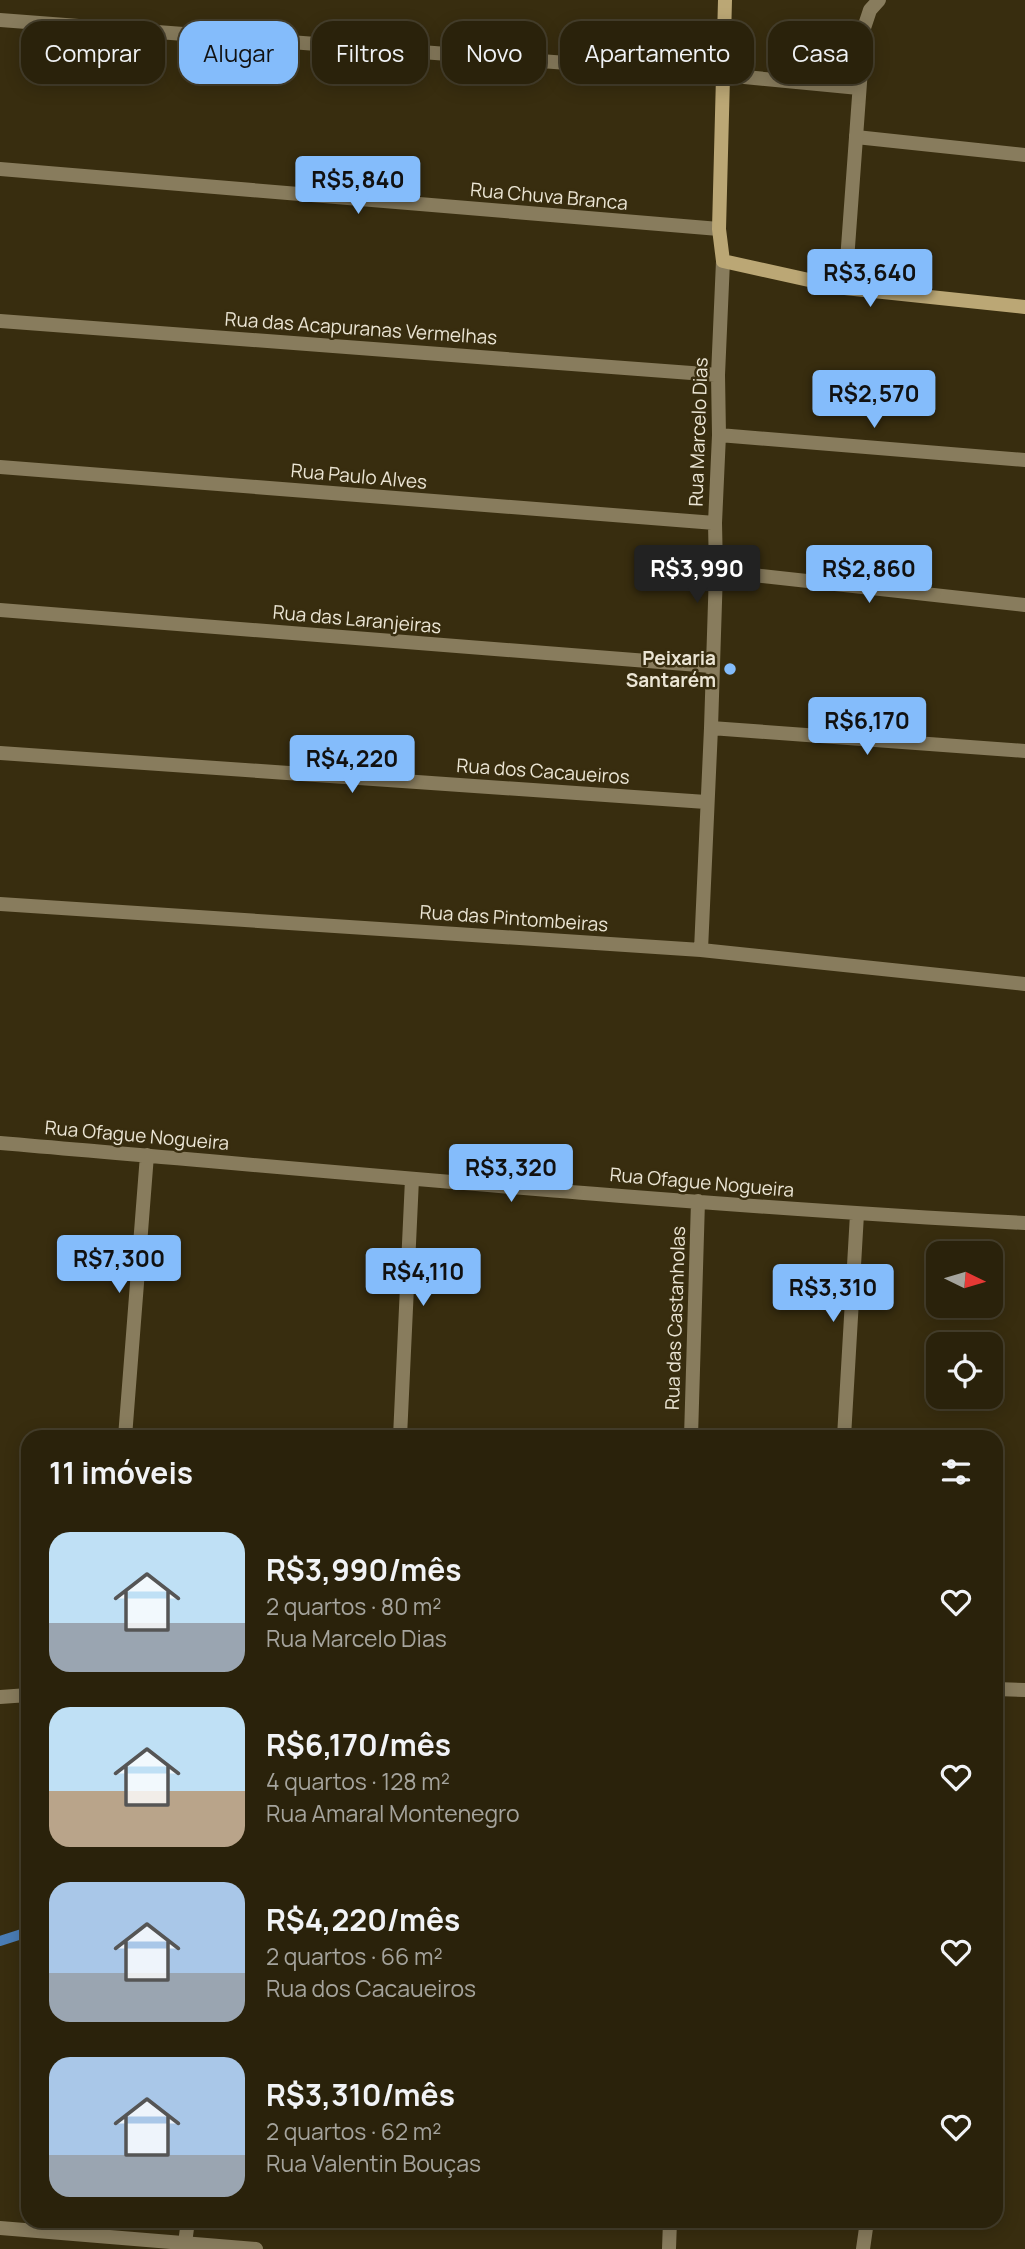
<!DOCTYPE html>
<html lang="pt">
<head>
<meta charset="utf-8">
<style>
  body { margin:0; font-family:Manrope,sans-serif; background:#322a14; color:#f1f3f6; height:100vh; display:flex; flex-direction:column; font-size:26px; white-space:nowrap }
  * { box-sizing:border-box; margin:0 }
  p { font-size:23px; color:#a5a49d }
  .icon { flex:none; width:38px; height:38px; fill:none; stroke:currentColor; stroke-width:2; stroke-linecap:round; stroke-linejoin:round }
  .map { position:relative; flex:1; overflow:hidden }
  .side { position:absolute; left:21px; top:1430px; width:982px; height:798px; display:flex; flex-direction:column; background:#2a220b; border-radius:21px; box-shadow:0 4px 18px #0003,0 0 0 2px #463f2c }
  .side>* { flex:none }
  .banner { position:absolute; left:21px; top:21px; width:984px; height:63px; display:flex; gap:14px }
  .needle { width:46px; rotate:95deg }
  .fabs { position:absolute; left:926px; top:1241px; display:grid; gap:14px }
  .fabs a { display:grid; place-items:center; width:77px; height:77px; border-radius:14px; background:#2a220b; box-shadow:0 4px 18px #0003,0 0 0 2px #463f2c; font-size:35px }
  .price { position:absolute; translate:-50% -60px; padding:0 16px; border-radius:7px; background:#84bcfb; color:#111; font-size:23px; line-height:46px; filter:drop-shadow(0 2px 4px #0008) }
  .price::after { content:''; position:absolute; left:50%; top:42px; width:21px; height:16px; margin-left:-10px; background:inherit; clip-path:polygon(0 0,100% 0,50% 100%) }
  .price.selected { background:#222; color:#fff }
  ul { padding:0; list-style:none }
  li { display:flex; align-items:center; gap:21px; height:175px; padding:0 28px }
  li span { display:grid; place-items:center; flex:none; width:196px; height:140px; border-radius:21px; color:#555 }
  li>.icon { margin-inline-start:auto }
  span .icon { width:84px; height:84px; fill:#fffc; stroke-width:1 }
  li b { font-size:30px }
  h2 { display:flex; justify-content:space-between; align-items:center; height:84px; padding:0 28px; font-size:30px }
  .chip { padding:0 24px; border-radius:21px; background:#2a220b; box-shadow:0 4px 18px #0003,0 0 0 2px #463f2c; font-size:24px; line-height:63px }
  .chip.selected { background:#84bcfb; color:#111 }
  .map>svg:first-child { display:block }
</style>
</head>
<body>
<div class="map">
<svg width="1025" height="2249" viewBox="0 0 1025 2249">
  <rect width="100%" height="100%" fill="#382d0f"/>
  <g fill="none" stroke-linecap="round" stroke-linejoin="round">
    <path stroke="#4a7db5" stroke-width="10" d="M 0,1941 L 28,1932"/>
    <path stroke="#887c5d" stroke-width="14" d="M 856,137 L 1025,155
      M 185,2243 L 188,2221"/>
    <path stroke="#887c5d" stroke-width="14" d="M 0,20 L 724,75 L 859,88
      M 0,169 L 719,229
      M 845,288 L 864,28 L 870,10 L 879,0
      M 0,321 L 718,375
      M 719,435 L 1025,460
      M 0,467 L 715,523
      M 716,571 L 1025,605
      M 0,610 L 711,666
      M 711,728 L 1025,751
      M 0,753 L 706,802
      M 0,904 L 701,950 L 1025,984
      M 701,950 L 711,728 L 716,571 L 715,523 L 719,435 L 718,375 L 723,261
      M 0,1143 C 341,1172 683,1205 1025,1223
      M 125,1437 L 147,1155
      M 400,1437 L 412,1179
      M 691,1437 L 698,1201
      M 844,1437 L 857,1214
      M 996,1689 L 1025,1690
      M 0,1697 L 28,1695
      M 0,2228 L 256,2249
      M 669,2249 L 670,2221
      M 863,2249 L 867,2221"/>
    <path stroke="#bba775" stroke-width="14" d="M 725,0 L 719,229 L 723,261 L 845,288 L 1025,307"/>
  </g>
  <circle fill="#84bcfb" stroke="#382d0f" stroke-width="2.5" cx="730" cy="669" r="7"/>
  <g text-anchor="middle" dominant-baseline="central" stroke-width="5" stroke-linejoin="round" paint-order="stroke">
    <g font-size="19" fill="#ebe5d4" stroke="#382d0f">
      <text transform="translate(549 196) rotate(5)">Rua Chuva Branca</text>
      <text transform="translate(361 328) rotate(4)">Rua das Acapuranas Vermelhas</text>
      <text transform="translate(698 432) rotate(-88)">Rua Marcelo Dias</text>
      <text transform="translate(359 476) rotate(5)">Rua Paulo Alves</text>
      <text transform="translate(357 619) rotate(5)">Rua das Laranjeiras</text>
      <text transform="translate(543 771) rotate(4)">Rua dos Cacaueiros</text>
      <text transform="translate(514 918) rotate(4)">Rua das Pintombeiras</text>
      <text transform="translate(137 1135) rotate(5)">Rua Ofague Nogueira</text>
      <text transform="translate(702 1182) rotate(5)">Rua Ofague Nogueira</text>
      <text transform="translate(675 1318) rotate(-88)">Rua das Castanholas</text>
    </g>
    <g font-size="19" font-weight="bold" fill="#ebe5d4" stroke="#382d0f" text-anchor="end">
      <text x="716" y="658">Peixaria<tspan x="716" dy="22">Santarém</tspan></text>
    </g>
  </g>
</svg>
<div class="fabs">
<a><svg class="needle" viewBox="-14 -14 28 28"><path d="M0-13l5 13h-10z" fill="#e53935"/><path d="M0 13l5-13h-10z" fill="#a5a49d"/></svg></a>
<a><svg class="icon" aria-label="locate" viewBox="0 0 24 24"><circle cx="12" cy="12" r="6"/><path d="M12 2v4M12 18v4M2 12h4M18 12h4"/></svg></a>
</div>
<b class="price" style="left:358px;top:216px">R$5,840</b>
<b class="price" style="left:870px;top:309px">R$3,640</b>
<b class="price" style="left:874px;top:430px">R$2,570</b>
<b class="price selected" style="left:697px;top:605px">R$3,990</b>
<b class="price" style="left:869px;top:605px">R$2,860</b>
<b class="price" style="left:867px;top:757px">R$6,170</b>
<b class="price" style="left:352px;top:795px">R$4,220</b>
<b class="price" style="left:511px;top:1204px">R$3,320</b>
<b class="price" style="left:119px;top:1295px">R$7,300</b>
<b class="price" style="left:423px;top:1308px">R$4,110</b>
<b class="price" style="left:833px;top:1324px">R$3,310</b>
<div class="banner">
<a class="chip">Comprar</a>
<a class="chip selected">Alugar</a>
<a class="chip">Filtros</a>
<a class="chip">Novo</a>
<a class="chip">Apartamento</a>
<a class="chip">Casa</a>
</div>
<section class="side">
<h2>11 imóveis<svg class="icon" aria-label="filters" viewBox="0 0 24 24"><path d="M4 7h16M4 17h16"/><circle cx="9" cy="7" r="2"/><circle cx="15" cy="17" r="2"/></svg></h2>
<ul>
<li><span style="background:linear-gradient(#bfe0f5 65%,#9aa5b1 0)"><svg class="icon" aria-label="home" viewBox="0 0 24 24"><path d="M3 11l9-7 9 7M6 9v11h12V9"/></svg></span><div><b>R$3,990/mês</b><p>2 quartos · 80 m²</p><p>Rua Marcelo Dias</p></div><svg class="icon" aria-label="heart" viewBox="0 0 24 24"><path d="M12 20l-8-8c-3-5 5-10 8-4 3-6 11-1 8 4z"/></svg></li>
<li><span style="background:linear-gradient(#bfe0f5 60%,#b9a48a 0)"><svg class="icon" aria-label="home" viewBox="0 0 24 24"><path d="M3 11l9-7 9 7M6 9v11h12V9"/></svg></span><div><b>R$6,170/mês</b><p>4 quartos · 128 m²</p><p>Rua Amaral Montenegro</p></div><svg class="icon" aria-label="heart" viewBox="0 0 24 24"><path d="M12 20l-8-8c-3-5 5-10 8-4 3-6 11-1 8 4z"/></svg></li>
<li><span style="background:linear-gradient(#a9c7e8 65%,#9aa5b1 0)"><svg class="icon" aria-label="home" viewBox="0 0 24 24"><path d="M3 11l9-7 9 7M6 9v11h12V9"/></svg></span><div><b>R$4,220/mês</b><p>2 quartos · 66 m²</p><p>Rua dos Cacaueiros</p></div><svg class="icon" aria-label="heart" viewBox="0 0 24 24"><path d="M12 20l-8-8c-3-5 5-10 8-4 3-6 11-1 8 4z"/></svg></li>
<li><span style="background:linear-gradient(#a9c7e8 70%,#9aa5b1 0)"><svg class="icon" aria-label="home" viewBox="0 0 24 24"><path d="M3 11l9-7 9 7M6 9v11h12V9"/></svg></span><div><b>R$3,310/mês</b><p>2 quartos · 62 m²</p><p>Rua Valentin Bouças</p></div><svg class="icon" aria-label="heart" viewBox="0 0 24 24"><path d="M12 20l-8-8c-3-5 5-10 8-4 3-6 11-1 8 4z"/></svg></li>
</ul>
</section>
</div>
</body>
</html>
